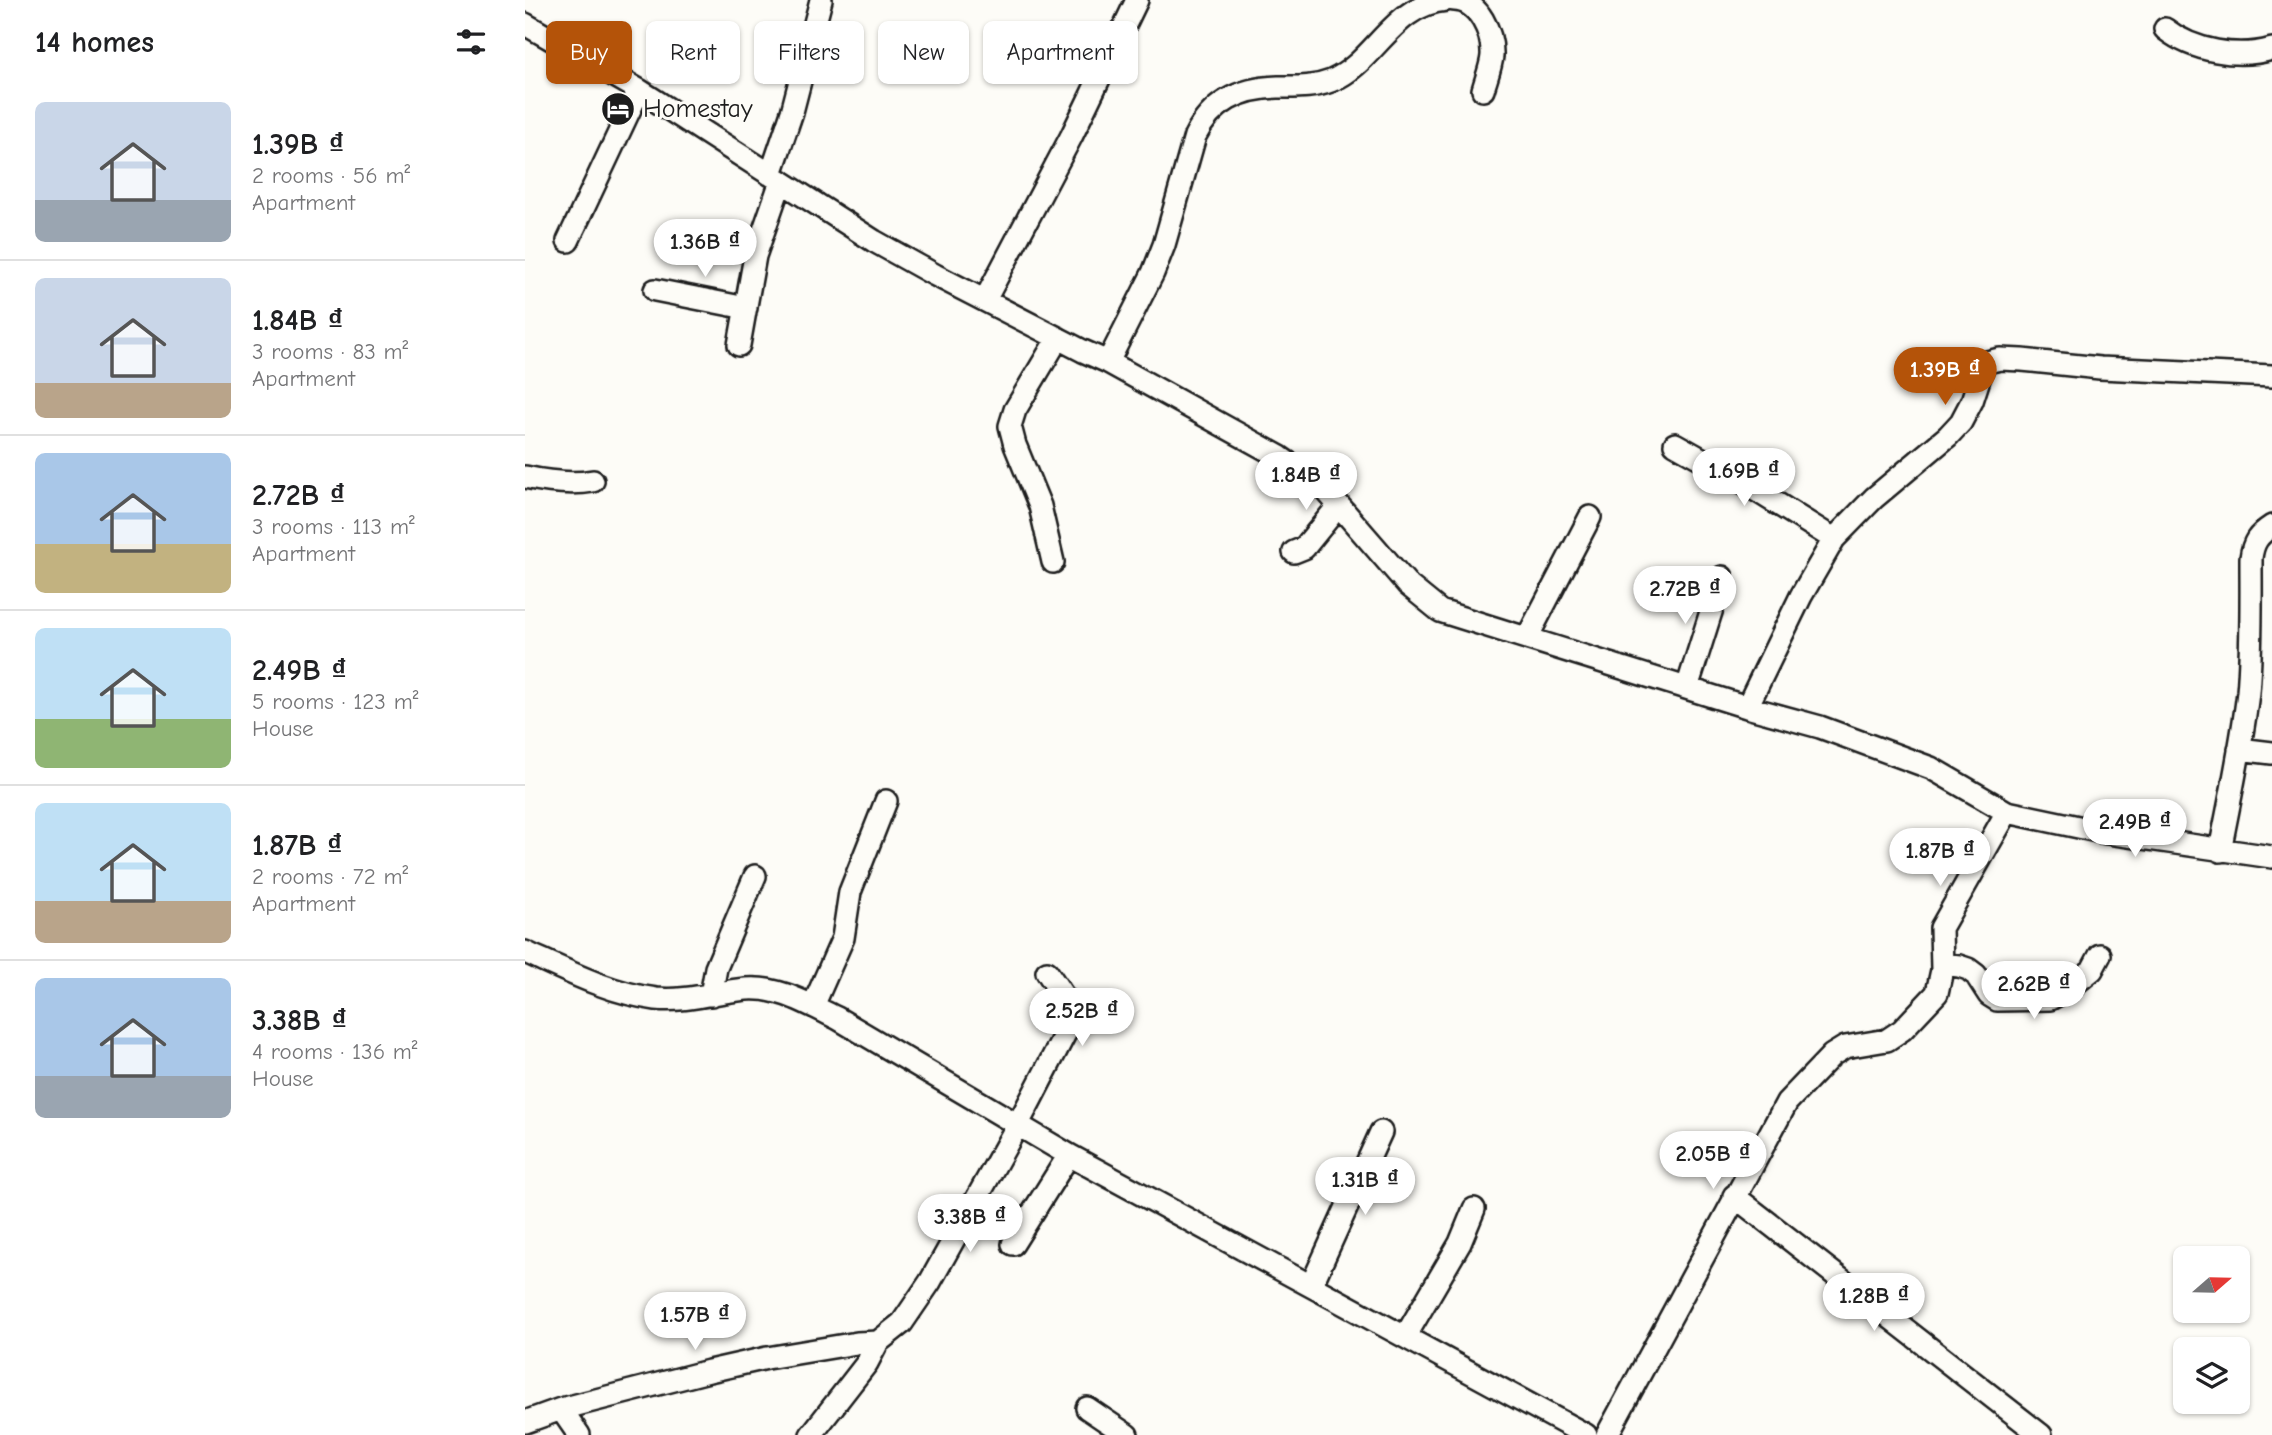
<!DOCTYPE html>
<html lang="en">
<head>
<meta charset="utf-8">
<style>
  body { margin:0; font-family:"Comic Neue",sans-serif; background:#f6f6f6; color:#202124; height:100vh; display:flex; flex-direction:column; font-size:26px; white-space:nowrap }
  * { box-sizing:border-box; margin:0 }
  p { font-size:23px; color:#757577 }
  .icon { flex:none; width:38px; height:38px; fill:none; stroke:currentColor; stroke-width:2; stroke-linecap:round; stroke-linejoin:round }
  .map { position:relative; flex:1; overflow:hidden }
  .sheet { display:flex; flex-direction:column; background:#fff; width:525px }
  .sheet>* { flex:none }
  .top-card { position:absolute; left:21px; top:21px; width:665px; height:63px; display:flex; gap:14px }
  .needle { width:46px; rotate:70deg }
  .buttons { position:absolute; left:1648px; top:1246px; display:grid; gap:14px }
  .buttons a { display:grid; place-items:center; width:77px; height:77px; border-radius:10px; background:#fff; box-shadow:0 2px 5px #0004; font-size:35px }
  .price { position:absolute; translate:-50% -60px; padding:0 16px; border-radius:24px; background:#fff; color:#222; font-size:23px; line-height:46px; filter:drop-shadow(0 2px 4px #0008) }
  .price::after { content:''; position:absolute; left:50%; top:42px; width:21px; height:16px; margin-left:-10px; background:inherit; clip-path:polygon(0 0,100% 0,50% 100%) }
  .price.on { background:#b45309; color:#fff }
  ul { padding:0; list-style:none }
  li { display:flex; align-items:center; gap:21px; height:175px; padding:0 35px }
  li+li { border-top:2px solid #e0e0e0 }
  li span { display:grid; place-items:center; flex:none; width:196px; height:140px; border-radius:10px; color:#555 }
  li>.icon { margin-inline-start:auto }
  span .icon { width:84px; height:84px; fill:#fffc; stroke-width:1 }
  li b { font-size:30px }
  h2 { display:flex; justify-content:space-between; align-items:center; height:84px; padding:0 35px; font-size:30px }
  .tag { padding:0 24px; border-radius:10px; background:#fff; box-shadow:0 2px 5px #0004; font-size:24px; line-height:63px }
  .tag.on { background:#b45309; color:#fff }
  main { display:flex; flex:1; min-height:0 }
  .map>svg:first-child { display:block }
</style>
</head>
<body>
<main>
<section class="sheet">
<h2>14 homes<svg class="icon" aria-label="filters" viewBox="0 0 24 24"><path d="M4 7h16M4 17h16"/><circle cx="9" cy="7" r="2"/><circle cx="15" cy="17" r="2"/></svg></h2>
<ul>
<li><span style="background:linear-gradient(#c9d6e8 70%,#9aa5b1 0)"><svg class="icon" aria-label="home" viewBox="0 0 24 24"><path d="M3 11l9-7 9 7M6 9v11h12V9"/></svg></span><div><b>1.39B ₫</b><p>2 rooms · 56 m²</p><p>Apartment</p></div></li>
<li><span style="background:linear-gradient(#c9d6e8 75%,#b9a48a 0)"><svg class="icon" aria-label="home" viewBox="0 0 24 24"><path d="M3 11l9-7 9 7M6 9v11h12V9"/></svg></span><div><b>1.84B ₫</b><p>3 rooms · 83 m²</p><p>Apartment</p></div></li>
<li><span style="background:linear-gradient(#a9c7e8 65%,#c2b280 0)"><svg class="icon" aria-label="home" viewBox="0 0 24 24"><path d="M3 11l9-7 9 7M6 9v11h12V9"/></svg></span><div><b>2.72B ₫</b><p>3 rooms · 113 m²</p><p>Apartment</p></div></li>
<li><span style="background:linear-gradient(#bfe0f5 65%,#8fb573 0)"><svg class="icon" aria-label="home" viewBox="0 0 24 24"><path d="M3 11l9-7 9 7M6 9v11h12V9"/></svg></span><div><b>2.49B ₫</b><p>5 rooms · 123 m²</p><p>House</p></div></li>
<li><span style="background:linear-gradient(#bfe0f5 70%,#b9a48a 0)"><svg class="icon" aria-label="home" viewBox="0 0 24 24"><path d="M3 11l9-7 9 7M6 9v11h12V9"/></svg></span><div><b>1.87B ₫</b><p>2 rooms · 72 m²</p><p>Apartment</p></div></li>
<li><span style="background:linear-gradient(#a9c7e8 70%,#9aa5b1 0)"><svg class="icon" aria-label="home" viewBox="0 0 24 24"><path d="M3 11l9-7 9 7M6 9v11h12V9"/></svg></span><div><b>3.38B ₫</b><p>4 rooms · 136 m²</p><p>House</p></div></li>
</ul>
</section>
<div class="map">
<svg width="1747" height="1435" viewBox="0 0 1747 1435">
  <rect width="100%" height="100%" fill="#fdfcf7"/>
  <filter id="ink" filterUnits="userSpaceOnUse"><feTurbulence type="fractalNoise" baseFrequency=".0143" numOctaves="2"/><feDisplacementMap in="SourceGraphic" scale="14" xChannelSelector="R" yChannelSelector="G"/><feConvolveMatrix kernelMatrix="1 2 1 2 8 2 1 2 1" color-interpolation-filters="sRGB"/></filter>
  <g filter="url(#ink)">
    <g fill="none" stroke-linecap="round" stroke-linejoin="round">
      <g stroke="#1c1c1c" stroke-width="26">
        <path id="minor" d="M 929,0 C 954,0 968,34 967,56 C 966,67 961,79 958,90
          M 0,24 L 114,90 L 349,241 L 410,275 L 558,351 L 583,362 L 755,457 L 798,487 L 883,585 L 915,611 L 1222,707 L 1295,727 L 1406,768 L 1482,812 L 1582,833 L 1747,857
          M 1640,29 C 1668,51 1713,59 1747,49
          M 246,174 L 267,112 L 296,0
          M 43,241 L 114,90
          M 130,290 L 221,308
          M 460,300 L 546,137 L 612,0
          M 214,345 L 230,256 L 256,181
          M 583,362 L 628,273 L 639,245 L 670,136 C 687,102 715,88 753,87 C 771,87 788,88 806,81 C 850,63 867,4 922,0
          M 1150,444 L 1216,481 L 1309,539
          M 0,477 C 23,482 45,485 68,481
          M 769,552 L 779,548 L 814,505
          M 528,562 L 515,506 L 490,445 L 485,426 L 490,410 L 533,338
          M 1002,638 L 1065,517
          M 1162,688 L 1197,577
          M 1222,707 L 1276,596 L 1309,539 L 1349,498 L 1423,436 L 1436,422 L 1447,401 L 1458,367 L 1462,362 L 1475,359 L 1497,360 L 1575,368 L 1747,376
          M 1714,749 L 1747,753
          M 1695,851 C 1705,798 1717,745 1723,692 C 1727,647 1726,603 1726,558 C 1728,542 1733,535 1747,526
          M 0,952 C 42,971 84,993 131,999 C 162,1002 190,992 221,989 C 253,986 283,1004 312,1018 L 544,1155 L 1061,1435
          M 1417,964 L 1434,966 L 1443,969 L 1451,975 L 1464,995 L 1472,1000 L 1525,999 L 1542,990 L 1567,970 L 1575,955
          M 186,995 L 191,968 L 230,876
          M 288,1006 L 318,938 L 325,892 L 361,801
          M 1209,1196 L 1516,1435
          M 488,1244 L 544,1155
          M 786,1286 L 856,1132
          M 880,1337 L 935,1243 L 949,1209
          M 562,1408 L 602,1435
          M 36,1409 L 54,1435
          M 0,1422 L 36,1409 L 184,1371 L 242,1358 L 332,1343 L 353,1342
          M 286,1435 L 342,1363 L 353,1342 L 377,1323 L 405,1282 L 492,1126 L 545,1024 L 545,1006 L 522,972
          M 1082,1435 L 1262,1102 L 1307,1055 L 1320,1047 L 1362,1040 L 1377,1030 L 1412,993 L 1417,970 L 1416,928 L 1482,812"/>
      </g>
      <use href="#minor" stroke="#fdfcf7" stroke-width="21"/>
    </g>
  </g>
  <defs>
    <g id="hotel-disc" transform="scale(1.75)"><circle r="9.5" fill="#1c1c1c" stroke="#fdfcf7"/><path d="M-6-4.5h1.5V1H6V5H4.5V3h-9V5H-6ZM-4 0a1.8 1.8 0 1 1 3.6 0ZM.5 0V-2.5h3Q6-2.5 6 0Z" fill="#fff"/></g>
  </defs>
  <g fill-rule="evenodd">
    <use href="#hotel-disc" x="93" y="109"/>
  </g>
  <g text-anchor="middle" dominant-baseline="central" stroke-width="6" stroke-linejoin="round" paint-order="stroke">
    <g font-size="26" fill="#1c1c1c" stroke="#fdfcf7" text-anchor="start">
      <text x="118" y="109">Homestay</text>
    </g>
  </g>
</svg>
<div class="buttons">
<a><svg class="needle" viewBox="-14 -14 28 28"><path d="M0-13l5 13h-10z" fill="#e53935"/><path d="M0 13l5-13h-10z" fill="#757577"/></svg></a>
<a><svg class="icon" aria-label="layers" viewBox="0 0 24 24"><path d="M12 4l9 5-9 5-9-5zM3 14l9 5 9-5"/></svg></a>
</div>
<b class="price" style="left:180px;top:279px">1.36B ₫</b>
<b class="price on" style="left:1420px;top:407px">1.39B ₫</b>
<b class="price" style="left:1219px;top:508px">1.69B ₫</b>
<b class="price" style="left:781px;top:512px">1.84B ₫</b>
<b class="price" style="left:1160px;top:626px">2.72B ₫</b>
<b class="price" style="left:1610px;top:859px">2.49B ₫</b>
<b class="price" style="left:1415px;top:888px">1.87B ₫</b>
<b class="price" style="left:1509px;top:1021px">2.62B ₫</b>
<b class="price" style="left:557px;top:1048px">2.52B ₫</b>
<b class="price" style="left:1188px;top:1191px">2.05B ₫</b>
<b class="price" style="left:840px;top:1217px">1.31B ₫</b>
<b class="price" style="left:445px;top:1254px">3.38B ₫</b>
<b class="price" style="left:1349px;top:1333px">1.28B ₫</b>
<b class="price" style="left:170px;top:1352px">1.57B ₫</b>
<div class="top-card">
<a class="tag on">Buy</a>
<a class="tag">Rent</a>
<a class="tag">Filters</a>
<a class="tag">New</a>
<a class="tag">Apartment</a>
</div>
</div>
</main>
</body>
</html>
